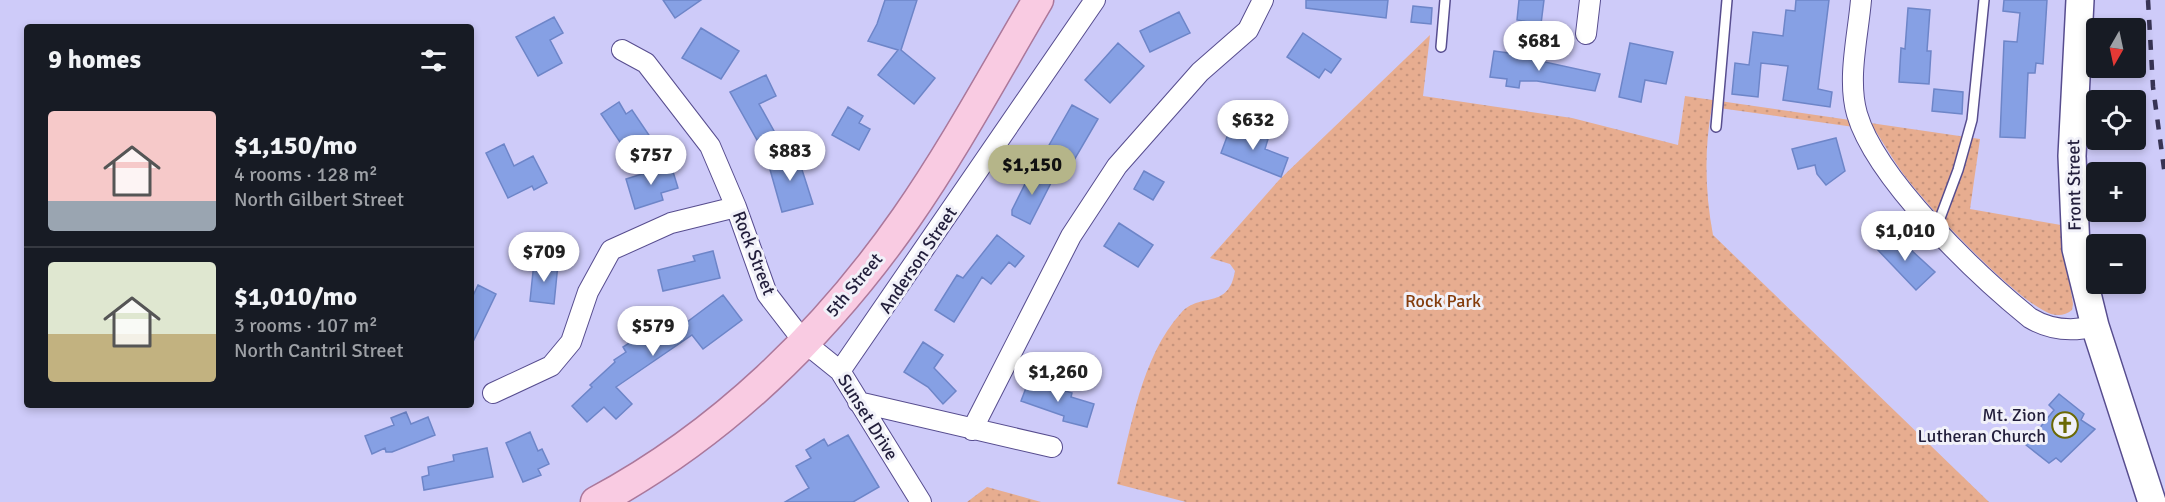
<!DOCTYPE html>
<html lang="en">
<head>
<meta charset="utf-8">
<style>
  body { margin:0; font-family:Signika,sans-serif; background:#20242c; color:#f1f3f6; height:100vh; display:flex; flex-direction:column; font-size:22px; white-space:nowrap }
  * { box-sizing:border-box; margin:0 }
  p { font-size:20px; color:#9ea1a6 }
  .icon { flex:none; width:33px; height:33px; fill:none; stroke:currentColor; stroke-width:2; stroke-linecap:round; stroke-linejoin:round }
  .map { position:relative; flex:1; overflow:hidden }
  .side { position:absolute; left:24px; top:24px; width:450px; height:384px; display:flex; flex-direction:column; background:#171b24; border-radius:6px; box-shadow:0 3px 9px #0003 }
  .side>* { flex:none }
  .needle { width:39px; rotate:189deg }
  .controls { position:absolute; left:2086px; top:18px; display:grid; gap:12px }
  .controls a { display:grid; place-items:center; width:60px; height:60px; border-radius:6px; background:#171b24; box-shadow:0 3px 9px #0003; font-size:30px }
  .price { position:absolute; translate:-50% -51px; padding:0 14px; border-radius:21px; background:#fff; color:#222; font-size:20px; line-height:39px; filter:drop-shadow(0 2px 3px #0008) }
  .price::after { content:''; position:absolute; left:50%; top:36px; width:18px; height:14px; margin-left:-9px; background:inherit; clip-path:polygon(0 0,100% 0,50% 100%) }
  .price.active { background:#b5b589; color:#111 }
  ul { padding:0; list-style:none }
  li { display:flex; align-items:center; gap:18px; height:150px; padding:0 24px }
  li+li { border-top:2px solid #363941 }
  li span { display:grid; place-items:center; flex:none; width:168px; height:120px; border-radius:6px; color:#555 }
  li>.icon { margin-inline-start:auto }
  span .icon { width:72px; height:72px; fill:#fffc; stroke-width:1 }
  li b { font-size:26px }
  h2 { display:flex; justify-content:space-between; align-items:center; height:72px; padding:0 24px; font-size:26px }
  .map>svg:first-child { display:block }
</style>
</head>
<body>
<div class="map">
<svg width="2165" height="502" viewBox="0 0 2165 502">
  <defs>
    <pattern id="grass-dots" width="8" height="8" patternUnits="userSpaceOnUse" patternTransform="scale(1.5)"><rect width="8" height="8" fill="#e7ad90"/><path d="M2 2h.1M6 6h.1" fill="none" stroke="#c6947d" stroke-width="1.8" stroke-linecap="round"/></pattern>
  </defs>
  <rect width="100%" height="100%" fill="#cecbf9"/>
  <path fill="url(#grass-dots)" d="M 1430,35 L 1423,96 L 1572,118 L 1678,145 L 1685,96 L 1980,139 L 1970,209 L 2061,225 L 2073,304 L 2072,310 C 2066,315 2059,316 2051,314 C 2018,303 1931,210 1908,180 C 1896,165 1886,147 1875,130 L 1712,107 C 1704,148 1705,193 1713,235 L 1989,502 L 1186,502 L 1117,484 C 1131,428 1141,357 1181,313 C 1201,291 1228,311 1235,271 L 1230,264 L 1210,258 L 1279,180 Z
    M 987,487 L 1041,502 L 967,502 Z"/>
  <path fill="#86a0e4" stroke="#6d85c8" stroke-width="1.5" d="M 663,0 L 701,0 L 675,18 Z
    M 885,0 L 917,0 L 901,50 L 935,78 L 914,104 L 878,75 L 898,50 L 868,41 L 877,24 Z
    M 1306,0 L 1388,0 L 1386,18 L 1306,8 Z
    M 1519,0 L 1544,0 L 1541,24 L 1517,20 Z
    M 1796,0 L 1829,0 L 1818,89 L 1832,92 L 1830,107 L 1783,100 L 1788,66 L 1761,63 L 1758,97 L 1732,94 L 1735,63 L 1749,65 L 1753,32 L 1783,36 L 1786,10 L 1795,11 Z
    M 2004,0 L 2047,0 L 2043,64 L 2036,63 L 2035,73 L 2028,73 L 2025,138 L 2000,137 L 2004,41 L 2017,42 L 2020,13 L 2003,11 Z
    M 1413,6 L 1432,8 L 1431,24 L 1411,22 Z
    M 1908,8 L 1930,10 L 1927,51 L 1931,51 L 1929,84 L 1899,82 L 1901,48 L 1905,49 Z
    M 1179,12 L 1190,33 L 1150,52 L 1140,31 Z
    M 554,17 L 563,33 L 550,40 L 562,63 L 538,76 L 516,37 Z
    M 701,28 L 739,51 L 721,79 L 682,58 Z
    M 1303,33 L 1341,59 L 1331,73 L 1325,69 L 1319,78 L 1287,57 Z
    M 1118,43 L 1144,66 L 1110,103 L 1085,80 Z
    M 1630,43 L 1673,52 L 1666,84 L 1645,80 L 1641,102 L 1619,97 Z
    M 1494,51 L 1540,57 L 1540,61 L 1600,74 L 1595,91 L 1537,81 L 1520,81 L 1519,88 L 1506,86 L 1507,79 L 1490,77 Z
    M 766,75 L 776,96 L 759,104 L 774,131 L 757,140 L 730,92 Z
    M 1934,89 L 1963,92 L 1962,114 L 1932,111 Z
    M 619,102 L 626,114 L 632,110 L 655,144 L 642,153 L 634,141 L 624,148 L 601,114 Z
    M 1072,105 L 1098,119 L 1073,162 L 1048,147 Z
    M 848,107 L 863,116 L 859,123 L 870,129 L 859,150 L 832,135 Z
    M 1231,126 L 1268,139 L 1265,149 L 1288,158 L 1281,177 L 1221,153 Z
    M 1836,138 L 1845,171 L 1826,185 L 1817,174 L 1815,165 L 1798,169 L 1792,149 Z
    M 504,144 L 514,166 L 533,156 L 547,183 L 534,190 L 532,186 L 508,198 L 486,153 Z
    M 796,151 L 813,204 L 782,212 L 767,159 Z
    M 671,165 L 678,188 L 661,193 L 663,200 L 635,209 L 626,179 Z
    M 1038,169 L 1054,177 L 1030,224 L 1012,215 L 1012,210 L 1029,176 L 1034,178 Z
    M 1144,171 L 1164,182 L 1153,200 L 1134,189 Z
    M 1119,223 L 1153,245 L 1138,267 L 1104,246 Z
    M 1889,233 L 1908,252 L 1911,250 L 1935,272 L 1916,290 L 1875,247 Z
    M 997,235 L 1024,256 L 1015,267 L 1009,262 L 991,284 L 982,277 L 954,322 L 935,310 L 957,275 L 963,278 Z
    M 713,251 L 720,278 L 663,291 L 658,270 L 695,261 L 693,256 Z
    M 534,262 L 558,264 L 554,304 L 530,301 Z
    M 478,285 L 496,294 L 471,346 L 471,300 Z
    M 723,295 L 742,320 L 703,349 L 692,335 L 616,387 L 632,404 L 616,419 L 604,407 L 587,422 L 572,406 L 592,387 L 590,385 L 615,362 L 614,360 L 626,352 L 623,347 L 646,332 L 649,336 L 661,328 L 667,337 Z
    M 923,342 L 943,355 L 934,368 L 956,391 L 943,404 L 928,387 L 904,372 Z
    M 1029,380 L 1072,393 L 1071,397 L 1094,404 L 1087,427 L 1063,421 L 1064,416 L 1021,401 Z
    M 2059,394 L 2084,414 L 2081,420 L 2095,429 L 2061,462 L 2056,458 L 2049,463 L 2026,445 L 2054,410 L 2049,405 Z
    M 406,412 L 411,424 L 428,417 L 435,435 L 392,452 L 386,452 L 385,448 L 372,454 L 365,436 L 394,425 L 391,418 Z
    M 530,432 L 538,451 L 542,449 L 549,464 L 538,469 L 541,475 L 523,482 L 506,443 Z
    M 848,435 L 879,487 L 853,502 L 785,502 L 809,488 L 796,466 L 811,458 L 806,450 L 824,439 L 828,446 Z
    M 487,448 L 493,477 L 424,490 L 422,477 L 429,475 L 428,467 L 454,461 L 453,455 Z"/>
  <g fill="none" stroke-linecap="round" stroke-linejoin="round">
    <g stroke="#574d8f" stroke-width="12">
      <path id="lane" d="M 1441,47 L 1445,0
        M 1716,127 L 1727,0
        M 1936,229 L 1958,170 L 1972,120 L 1984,0"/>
    </g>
    <g stroke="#574d8f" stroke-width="22">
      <path id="street" d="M 1861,0 C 1858,36 1847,79 1857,114 C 1876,179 1977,275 2030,318 C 2050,330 2072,332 2095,326
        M 1586,34 L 1590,0
        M 622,50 L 646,63 L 710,146 L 736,207 L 767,294 L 804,342 L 840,371 L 921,502
        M 840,371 L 1095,0
        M 493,393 L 551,366 L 571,342 L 588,292 L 611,250 L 671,223 L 736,207
        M 858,402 L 1052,447
        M 972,430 L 1071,236 L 1117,166 L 1200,72 L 1248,30 L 1263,0"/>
    </g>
    <g stroke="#574d8f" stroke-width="30">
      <path id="secondary" d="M 2080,0 L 2072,156 L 2076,249 L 2095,326 L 2152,502"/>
    </g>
    <g stroke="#ab789b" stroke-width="33">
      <path id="primary" d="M 596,502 C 721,435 825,334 906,218 C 954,149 995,73 1038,0"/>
    </g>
    <use href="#lane" stroke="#fff" stroke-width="9"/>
    <use href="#street" stroke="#fff" stroke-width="20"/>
    <use href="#secondary" stroke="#fff" stroke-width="27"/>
    <use href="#primary" stroke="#f9cbe2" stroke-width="30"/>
    <path stroke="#383454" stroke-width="4.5" stroke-dasharray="10 10" stroke-linecap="butt" d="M 2148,0 L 2153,87 L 2165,176"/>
  </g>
  <defs>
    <g id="church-ring" transform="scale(1.35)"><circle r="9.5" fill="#f1f1f9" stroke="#6b6903" stroke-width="1.5"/><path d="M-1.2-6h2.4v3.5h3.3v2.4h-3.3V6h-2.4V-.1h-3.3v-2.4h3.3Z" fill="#6b6903"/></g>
  </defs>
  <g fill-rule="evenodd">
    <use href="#church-ring" x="2065" y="425"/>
  </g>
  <g text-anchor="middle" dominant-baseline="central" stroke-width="6" stroke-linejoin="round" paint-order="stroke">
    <g font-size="18" fill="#221e3b" stroke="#f1f1f9">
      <text transform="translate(2074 185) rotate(-91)">Front Street</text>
      <text transform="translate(754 253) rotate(69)">Rock Street</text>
      <text transform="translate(918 260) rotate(-56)">Anderson Street</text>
      <text transform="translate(854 285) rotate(-50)">5th Street</text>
      <text transform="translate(868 417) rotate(58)">Sunset Drive</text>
    </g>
    <g font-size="18" fill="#843c0c" stroke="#f1f1f9">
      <text x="1443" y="301">Rock Park</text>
    </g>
    <g font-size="18" fill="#221e3b" stroke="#f1f1f9" text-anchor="end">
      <text x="2046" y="415">Mt. Zion<tspan x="2046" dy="21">Lutheran Church</tspan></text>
    </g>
  </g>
</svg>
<div class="controls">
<a><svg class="needle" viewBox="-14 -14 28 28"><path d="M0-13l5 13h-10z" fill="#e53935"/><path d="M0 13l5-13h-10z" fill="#9ea1a6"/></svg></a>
<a><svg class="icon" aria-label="locate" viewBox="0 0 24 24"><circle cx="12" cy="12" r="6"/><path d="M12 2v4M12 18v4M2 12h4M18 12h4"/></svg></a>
<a>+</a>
<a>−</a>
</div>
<b class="price" style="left:1539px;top:72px">$681</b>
<b class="price" style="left:1253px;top:151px">$632</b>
<b class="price" style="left:790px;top:182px">$883</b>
<b class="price" style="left:651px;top:186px">$757</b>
<b class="price active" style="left:1032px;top:196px">$1,150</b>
<b class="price" style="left:1905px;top:262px">$1,010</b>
<b class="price" style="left:544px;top:283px">$709</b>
<b class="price" style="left:653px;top:357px">$579</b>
<b class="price" style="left:1058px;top:403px">$1,260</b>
<section class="side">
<h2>9 homes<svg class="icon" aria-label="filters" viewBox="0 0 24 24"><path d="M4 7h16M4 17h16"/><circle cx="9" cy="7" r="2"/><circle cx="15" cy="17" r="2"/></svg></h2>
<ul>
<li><span style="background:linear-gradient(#f6c9c9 75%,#9aa5b1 0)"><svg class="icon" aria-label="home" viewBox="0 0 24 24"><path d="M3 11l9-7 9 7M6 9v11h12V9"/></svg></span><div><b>$1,150/mo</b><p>4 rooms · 128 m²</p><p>North Gilbert Street</p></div></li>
<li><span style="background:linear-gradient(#dfe7d0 60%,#c2b280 0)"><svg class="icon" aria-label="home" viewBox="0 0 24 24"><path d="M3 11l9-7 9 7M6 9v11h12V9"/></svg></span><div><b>$1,010/mo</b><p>3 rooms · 107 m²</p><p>North Cantril Street</p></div></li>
</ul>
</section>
</div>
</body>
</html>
